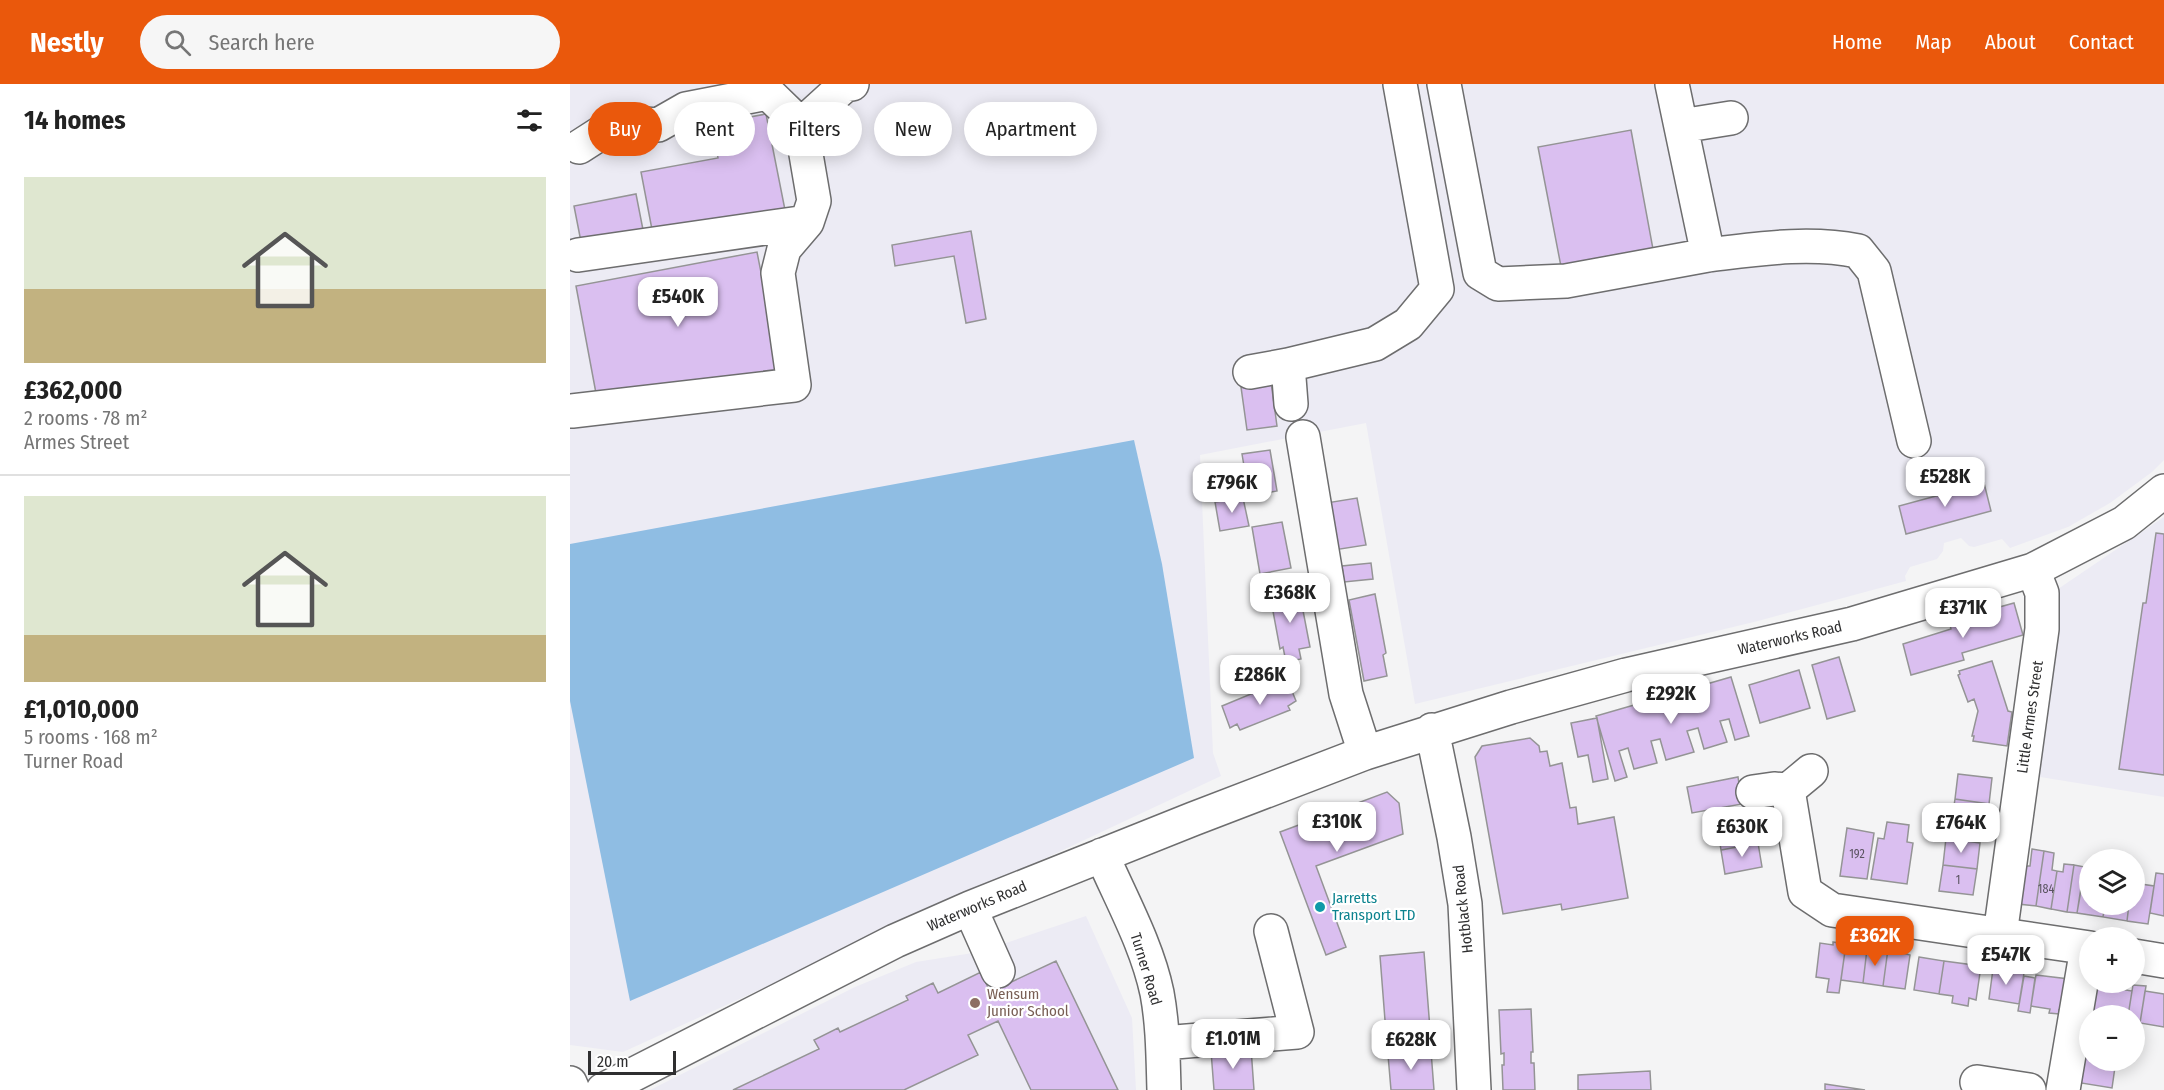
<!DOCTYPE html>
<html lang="en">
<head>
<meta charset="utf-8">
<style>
  body { margin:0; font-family:"Fira Sans Condensed",sans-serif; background:#f6f6f6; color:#222; height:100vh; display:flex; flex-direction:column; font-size:22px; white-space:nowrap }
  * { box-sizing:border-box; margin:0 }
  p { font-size:20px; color:#767676 }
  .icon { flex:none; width:33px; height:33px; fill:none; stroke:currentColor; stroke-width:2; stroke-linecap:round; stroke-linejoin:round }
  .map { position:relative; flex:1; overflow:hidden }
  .sheet { display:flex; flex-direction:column; background:#fff; width:570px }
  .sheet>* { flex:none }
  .top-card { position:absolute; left:18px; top:18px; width:570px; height:54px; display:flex; gap:12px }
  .fabs { position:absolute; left:1509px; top:765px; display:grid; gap:12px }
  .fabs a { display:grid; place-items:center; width:66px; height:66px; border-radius:50%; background:#fff; box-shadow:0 3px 15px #0003; font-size:30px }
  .scale { position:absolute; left:18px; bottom:15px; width:88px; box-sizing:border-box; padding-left:6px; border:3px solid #2f2f30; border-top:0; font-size:16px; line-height:21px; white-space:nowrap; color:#2f2f30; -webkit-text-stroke:4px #fff; paint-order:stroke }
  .price { position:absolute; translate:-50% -51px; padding:0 14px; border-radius:12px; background:#fff; color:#222; font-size:20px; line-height:39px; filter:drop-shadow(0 2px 3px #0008) }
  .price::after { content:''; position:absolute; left:50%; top:36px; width:18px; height:14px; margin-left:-9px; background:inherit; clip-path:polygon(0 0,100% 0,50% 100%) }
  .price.active { background:#ea580c; color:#fff }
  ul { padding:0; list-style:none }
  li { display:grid; align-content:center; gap:12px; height:318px; padding:0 24px }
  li+li { border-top:2px solid #e0e0e0 }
  li span { display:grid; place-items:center; height:186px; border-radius:0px; color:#555 }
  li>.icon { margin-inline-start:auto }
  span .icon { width:108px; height:108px; fill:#fffc; stroke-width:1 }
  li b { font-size:26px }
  h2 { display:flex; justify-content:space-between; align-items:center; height:72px; padding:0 24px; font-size:26px }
  .chip { padding:0 21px; border-radius:27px; background:#fff; box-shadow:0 3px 15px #0003; font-size:21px; line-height:54px }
  .chip.active { background:#ea580c; color:#fff }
  header { display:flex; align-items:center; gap:36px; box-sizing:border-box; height:84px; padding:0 30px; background:#ea580c; color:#fff }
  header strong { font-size:28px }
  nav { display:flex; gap:33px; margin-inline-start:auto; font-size:21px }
  .search { width:420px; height:54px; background:#f6f6f6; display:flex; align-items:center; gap:15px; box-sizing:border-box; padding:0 21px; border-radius:33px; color:#767676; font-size:22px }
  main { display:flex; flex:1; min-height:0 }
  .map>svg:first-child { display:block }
</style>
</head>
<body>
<header>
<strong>Nestly</strong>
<div class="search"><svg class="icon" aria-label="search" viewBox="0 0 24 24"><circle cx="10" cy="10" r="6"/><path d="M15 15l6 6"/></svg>Search here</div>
<nav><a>Home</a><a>Map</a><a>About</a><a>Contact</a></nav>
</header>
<main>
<section class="sheet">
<h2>14 homes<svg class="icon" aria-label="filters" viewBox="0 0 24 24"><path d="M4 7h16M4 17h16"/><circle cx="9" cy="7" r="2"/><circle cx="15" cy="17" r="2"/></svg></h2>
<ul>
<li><span style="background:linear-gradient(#dfe7d0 60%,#c2b280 0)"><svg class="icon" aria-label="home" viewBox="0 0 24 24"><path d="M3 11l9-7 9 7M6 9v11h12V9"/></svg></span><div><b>£362,000</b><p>2 rooms · 78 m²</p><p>Armes Street</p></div></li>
<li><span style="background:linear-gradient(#dfe7d0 75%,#c2b280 0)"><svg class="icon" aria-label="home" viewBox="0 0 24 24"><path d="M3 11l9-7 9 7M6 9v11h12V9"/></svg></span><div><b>£1,010,000</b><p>5 rooms · 168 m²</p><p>Turner Road</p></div></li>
</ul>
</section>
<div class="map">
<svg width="1594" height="1006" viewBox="0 0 1594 1006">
  <rect width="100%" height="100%" fill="#f4f4f5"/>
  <path fill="#ecebf4" d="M 0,0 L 1594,0 L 1594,376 L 1582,388 L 1540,419 L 1498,443 L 1440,464 L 1432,455 L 1404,463 L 1399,462 L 1391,454 L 1374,459 L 1373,467 L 1367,475 L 1340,483 L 1335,492 L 1336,497 L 1188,537 L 845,620 L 796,339 L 630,371 L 643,669 L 651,692 L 352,832 L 53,968 L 0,961 Z
    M 1594,433 L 1594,713 L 1464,692 L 1488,505 Z
    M 516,832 L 562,934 L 566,1006 L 80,1006 L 285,903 L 346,878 L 409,868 Z"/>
  <path fill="#8fbde3" d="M 564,356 L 592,480 L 624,674 L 60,917 L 0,617 L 0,460 Z"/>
  <path fill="#dabff0" stroke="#949495" stroke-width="1.5" d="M 196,30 L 216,131 L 84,156 L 71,88 L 148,74 L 142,40 Z
    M 1061,46 L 1085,176 L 993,193 L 968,63 Z
    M 66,110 L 75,156 L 13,168 L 4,122 Z
    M 401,147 L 416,235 L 396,239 L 384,172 L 325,182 L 322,161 Z
    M 187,168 L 210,286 L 28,320 L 6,202 Z
    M 701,298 L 707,342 L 677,346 L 671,303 Z
    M 700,366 L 707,407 L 679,412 L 672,370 Z
    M 1414,399 L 1421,427 L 1336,450 L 1329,422 Z
    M 673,414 L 679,442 L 650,447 L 645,418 Z
    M 787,414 L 796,461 L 764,466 L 756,419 Z
    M 712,438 L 721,484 L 690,490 L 682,443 Z
    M 1586,449 L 1594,450 L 1594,691 L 1549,685 L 1573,519 L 1576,519 Z
    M 801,479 L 803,495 L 774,498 L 772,482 Z
    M 719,502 L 721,513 L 730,511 L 740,563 L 729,565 L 731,575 L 716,578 L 713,563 L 710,565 L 702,522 L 705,521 L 703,506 Z
    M 805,510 L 816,569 L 813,571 L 817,592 L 794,597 L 779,516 Z
    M 1444,519 L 1453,551 L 1392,569 L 1394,576 L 1341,591 L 1333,560 L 1381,545 L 1379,537 Z
    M 1269,573 L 1285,627 L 1257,635 L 1242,581 Z
    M 1422,577 L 1438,627 L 1442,628 L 1437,662 L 1403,657 L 1404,652 L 1402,652 L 1408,627 L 1404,615 L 1398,618 L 1388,591 L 1390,590 L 1389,587 Z
    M 1229,586 L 1240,624 L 1190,639 L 1179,601 Z
    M 1161,593 L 1179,652 L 1165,656 L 1159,635 L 1150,637 L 1157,658 L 1134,665 L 1128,644 L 1117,647 L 1124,668 L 1096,676 L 1090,655 L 1081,657 L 1087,679 L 1064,685 L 1058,664 L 1049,667 L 1057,693 L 1045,697 L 1026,632 Z
    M 717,595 L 726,617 L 718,622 L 720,626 L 670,646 L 667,640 L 660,644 L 652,622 Z
    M 1027,634 L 1038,695 L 1023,698 L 1018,671 L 1008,673 L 1001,639 Z
    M 960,654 L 969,662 L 970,668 L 977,667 L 980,682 L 992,679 L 1000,724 L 1006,723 L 1008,740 L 1044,733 L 1058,814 L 992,826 L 991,820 L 933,830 L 905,673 L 912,662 Z
    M 1388,690 L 1422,694 L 1419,720 L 1385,715 Z
    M 1168,693 L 1172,720 L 1122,729 L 1117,703 Z
    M 817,708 L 829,719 L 833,750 L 746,782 L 776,863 L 756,871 L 710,748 Z
    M 1385,715 L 1419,720 L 1416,745 L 1381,741 Z
    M 1183,734 L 1188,759 L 1151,766 L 1147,741 Z
    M 1317,738 L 1339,741 L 1337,758 L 1343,759 L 1337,800 L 1301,795 L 1308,754 L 1314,755 Z
    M 1277,744 L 1304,749 L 1297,795 L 1270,792 Z
    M 1376,754 L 1410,759 L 1407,785 L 1373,781 Z
    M 1188,759 L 1192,783 L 1155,790 L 1151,766 Z
    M 1462,765 L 1474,767 L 1466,822 L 1448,820 L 1454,782 L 1460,782 Z
    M 1474,767 L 1484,769 L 1482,786 L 1487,787 L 1481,825 L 1466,822 Z
    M 1494,780 L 1504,781 L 1497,828 L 1481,825 L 1487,787 L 1493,788 Z
    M 1373,781 L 1407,785 L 1403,811 L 1369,807 Z
    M 1504,781 L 1515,783 L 1507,829 L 1497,828 Z
    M 1586,789 L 1594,790 L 1594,832 L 1580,829 Z
    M 1513,791 L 1520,792 L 1520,820 L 1535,820 L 1533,833 L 1507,829 Z
    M 1564,799 L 1584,802 L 1578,840 L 1557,837 L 1559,820 L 1564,820 Z
    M 1535,820 L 1559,820 L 1557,837 L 1533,833 Z
    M 1263,858 L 1276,860 L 1269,909 L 1257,908 L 1259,895 L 1246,893 L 1250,859 L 1263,861 Z
    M 1276,860 L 1297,865 L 1293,899 L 1271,896 Z
    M 1306,864 L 1318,865 L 1313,902 L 1293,899 L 1297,865 L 1305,867 Z
    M 1318,865 L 1340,871 L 1335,905 L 1313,902 Z
    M 854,868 L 860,945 L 816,949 L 810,872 Z
    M 1349,873 L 1374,877 L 1369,910 L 1344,906 Z
    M 486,877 L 548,1006 L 461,1006 L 428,937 L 398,951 L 408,971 L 334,1006 L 163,1006 L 249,965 L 244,956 L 268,944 L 270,948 L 338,916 L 336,912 L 363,899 L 368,909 L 411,888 L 420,908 Z
    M 1374,877 L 1411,882 L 1406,916 L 1399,914 L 1398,922 L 1382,919 L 1383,912 L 1369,910 Z
    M 1423,885 L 1454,889 L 1449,920 L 1419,915 Z
    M 1466,891 L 1499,895 L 1495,927 L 1489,926 L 1489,930 L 1479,929 L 1480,925 L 1461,922 Z
    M 1454,892 L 1465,894 L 1460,929 L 1448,927 Z
    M 1526,901 L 1562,907 L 1558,932 L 1522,931 Z
    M 1563,901 L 1576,902 L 1570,939 L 1564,939 L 1564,932 L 1558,932 Z
    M 1575,907 L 1594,910 L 1594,943 L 1570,939 Z
    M 961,925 L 963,968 L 961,968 L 961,979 L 964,979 L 965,1006 L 933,1006 L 932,981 L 934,981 L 934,969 L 931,970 L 929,926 Z
    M 1517,957 L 1520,957 L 1520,976 L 1546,976 L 1542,1004 L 1511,999 Z
    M 681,964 L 684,1006 L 644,1006 L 641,967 Z
    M 861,967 L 864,1006 L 821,1006 L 818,971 Z
    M 1080,987 L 1081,1006 L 1008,1006 L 1008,991 Z
    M 1255,1000 L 1295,1006 L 1255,1006 Z"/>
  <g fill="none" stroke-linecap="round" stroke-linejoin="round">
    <g stroke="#6d6d6e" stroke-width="36">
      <path id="minor" d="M 874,0 L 910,189 L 928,200 L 996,197 L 1138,171 L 1102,0
        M 231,41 L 244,117 L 237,138
        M 1111,42 L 1161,34
        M 9,63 L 48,38 L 88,41 L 116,25 L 198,9 L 231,41 L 275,1 L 282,0
        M 1138,171 C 1188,165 1238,157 1288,167 L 1304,187 L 1344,357
        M 680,288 L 718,281
        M 721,320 L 718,281 L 805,260 L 838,240 L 867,205 L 830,0
        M 2,327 L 224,301 L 208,189 L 214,165 L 237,138 L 8,171
        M 733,353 L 776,610 L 795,669
        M 862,646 L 884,753 L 895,820 L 904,1006
        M 1218,706 L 1235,808 L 1262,826 L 1520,864
        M 1183,708 L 1204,705 L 1218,706 L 1241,687
        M 532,771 C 551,815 577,861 587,909 C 593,941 593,973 594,1006
        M 400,824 L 428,887
        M 1430,851 L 1472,545 L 1472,509 L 1463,486
        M 1564,872 L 1594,877
        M 593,959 L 727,948 L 701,847
        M 1407,998 L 1459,1006
        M 0,999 L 3,1006
        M 33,1006 L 325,857 L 400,824 L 623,735 L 795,669 L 941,623 L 1056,591 L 1282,540 L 1463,486 L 1554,439 L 1594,407
        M 1493,1006 L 1517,864"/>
    </g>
    <use href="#minor" stroke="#fff" stroke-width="33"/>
  </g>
  <circle fill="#0f9aa8" stroke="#fff" stroke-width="2" cx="750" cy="823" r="6"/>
  <circle fill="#8d6e63" stroke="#fff" stroke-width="2" cx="405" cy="919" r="6"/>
  <g text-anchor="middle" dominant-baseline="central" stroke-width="4.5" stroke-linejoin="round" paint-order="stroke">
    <g font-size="12" fill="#5a5360">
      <text x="1287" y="770">192</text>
      <text x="1388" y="796">1</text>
      <text x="1476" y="805">184</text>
    </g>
    <g font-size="15" fill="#2f2f30" stroke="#fff">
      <text transform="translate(1220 554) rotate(-13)">Waterworks Road</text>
      <text transform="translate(1460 633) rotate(-82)">Little Armes Street</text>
      <text transform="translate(407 822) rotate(-23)">Waterworks Road</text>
      <text transform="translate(893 825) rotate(-96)">Hotblack Road</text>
      <text transform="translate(576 885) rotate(73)">Turner Road</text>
    </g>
    <g font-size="15" fill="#0d838f" stroke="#fff" text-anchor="start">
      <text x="762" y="814">Jarretts<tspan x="762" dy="17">Transport LTD</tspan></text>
    </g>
    <g font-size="15" fill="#785e54" stroke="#fff" text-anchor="start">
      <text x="417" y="910">Wensum<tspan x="417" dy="17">Junior School</tspan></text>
    </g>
  </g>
</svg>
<div class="fabs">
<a><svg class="icon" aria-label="layers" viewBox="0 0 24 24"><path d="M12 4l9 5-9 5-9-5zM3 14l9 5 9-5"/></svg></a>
<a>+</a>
<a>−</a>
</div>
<div class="scale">20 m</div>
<b class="price" style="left:108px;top:244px">£540K</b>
<b class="price" style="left:1375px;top:424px">£528K</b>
<b class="price" style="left:662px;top:430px">£796K</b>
<b class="price" style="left:720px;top:540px">£368K</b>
<b class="price" style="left:1393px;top:555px">£371K</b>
<b class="price" style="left:690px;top:622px">£286K</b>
<b class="price" style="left:1101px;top:641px">£292K</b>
<b class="price" style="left:767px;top:769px">£310K</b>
<b class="price" style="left:1391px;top:770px">£764K</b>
<b class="price" style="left:1172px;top:774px">£630K</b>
<b class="price active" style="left:1305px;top:883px">£362K</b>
<b class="price" style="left:1436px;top:902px">£547K</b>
<b class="price" style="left:663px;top:986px">£1.01M</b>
<b class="price" style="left:841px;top:987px">£628K</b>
<div class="top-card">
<a class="chip active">Buy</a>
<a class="chip">Rent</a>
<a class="chip">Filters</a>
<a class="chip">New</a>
<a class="chip">Apartment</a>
</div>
</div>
</main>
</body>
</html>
